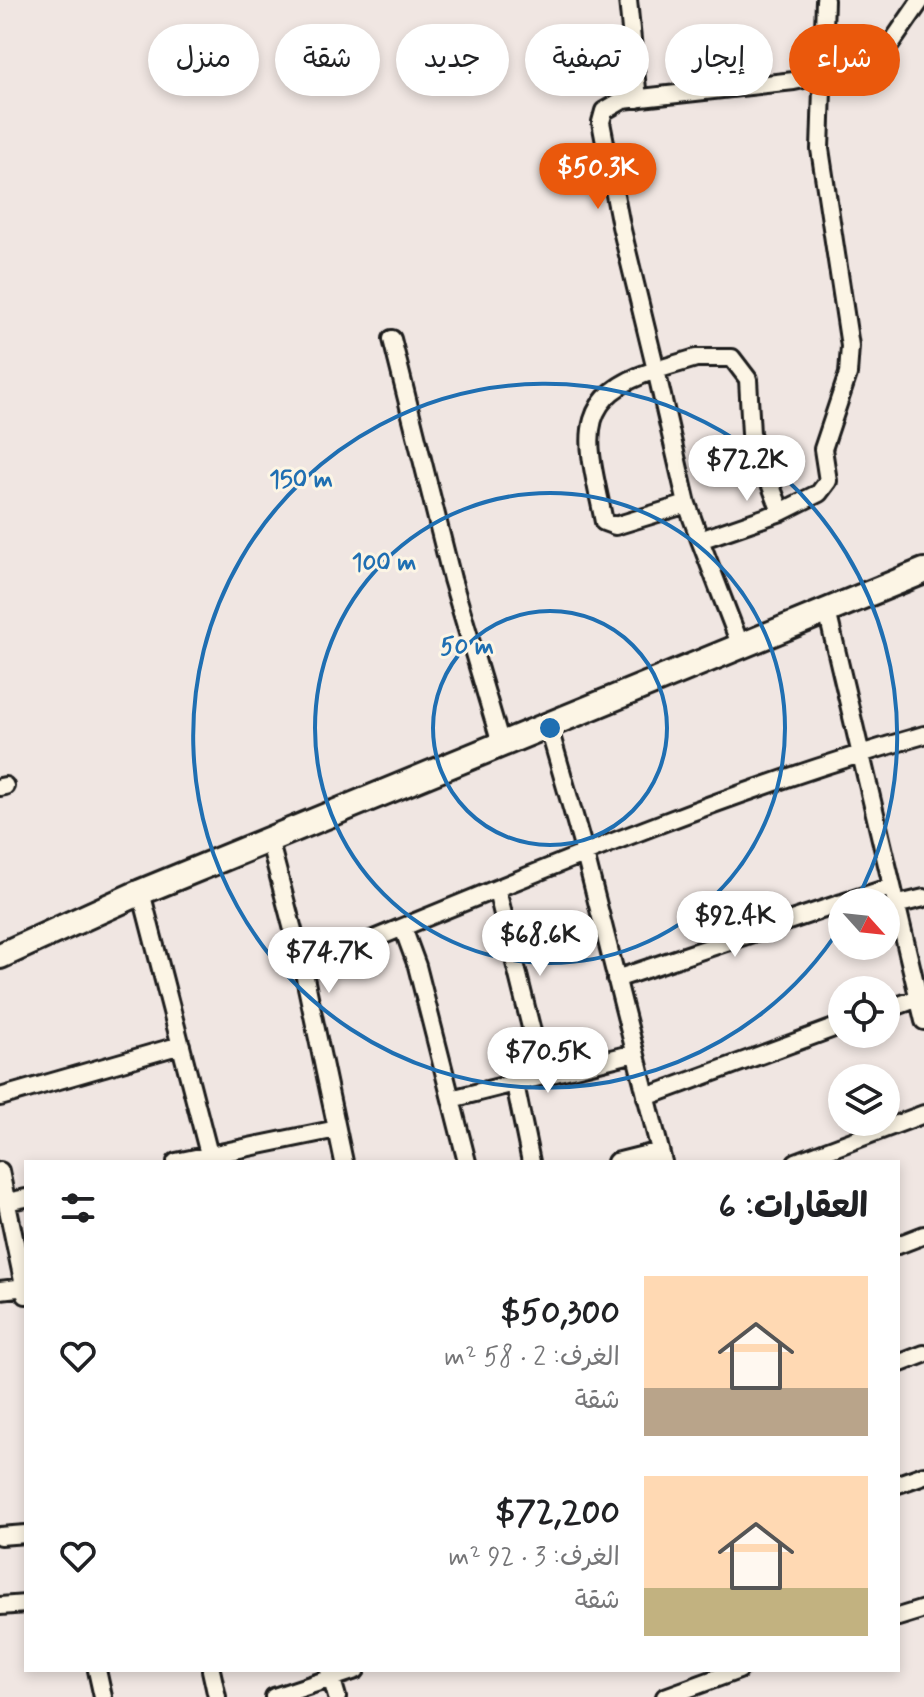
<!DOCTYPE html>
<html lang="ar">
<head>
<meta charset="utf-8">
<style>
  body { margin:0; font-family:Mynerve,"Playpen Sans Arabic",sans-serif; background:#f2f2f2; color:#202124; direction:rtl; height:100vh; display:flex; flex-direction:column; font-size:30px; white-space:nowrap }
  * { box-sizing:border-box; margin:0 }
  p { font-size:26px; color:#757577 }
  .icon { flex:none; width:44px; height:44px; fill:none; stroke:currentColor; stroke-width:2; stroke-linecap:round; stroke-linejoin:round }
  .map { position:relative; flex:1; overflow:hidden; direction:ltr }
  .side { position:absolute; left:24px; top:1160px; width:876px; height:512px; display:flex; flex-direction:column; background:#fff; border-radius:0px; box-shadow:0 4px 12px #0003; direction:rtl }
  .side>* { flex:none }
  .top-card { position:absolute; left:24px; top:24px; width:876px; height:72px; direction:rtl; display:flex; gap:16px }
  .needle { width:52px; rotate:117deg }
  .buttons { position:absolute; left:828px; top:888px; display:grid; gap:16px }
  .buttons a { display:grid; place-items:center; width:72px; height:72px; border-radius:50%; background:#fff; box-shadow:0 4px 12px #0003; font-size:40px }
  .price { position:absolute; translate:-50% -68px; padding:0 18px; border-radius:28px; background:#fff; color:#222; font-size:26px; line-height:52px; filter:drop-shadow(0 2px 4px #0008) }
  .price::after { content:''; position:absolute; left:50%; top:48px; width:24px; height:18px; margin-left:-12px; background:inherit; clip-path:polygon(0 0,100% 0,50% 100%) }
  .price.selected { background:#ea580c; color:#fff }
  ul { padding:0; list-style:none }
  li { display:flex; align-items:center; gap:24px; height:200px; padding:0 32px }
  li span { display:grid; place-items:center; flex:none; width:224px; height:160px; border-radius:0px; color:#555 }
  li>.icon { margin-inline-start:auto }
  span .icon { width:96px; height:96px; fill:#fffc; stroke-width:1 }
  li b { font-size:34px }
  h2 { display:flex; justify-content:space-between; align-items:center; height:96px; padding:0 32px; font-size:34px }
  .pill { padding:0 28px; border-radius:36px; background:#fff; box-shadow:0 4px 12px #0003; font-size:28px; line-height:72px }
  .pill.selected { background:#ea580c; color:#fff }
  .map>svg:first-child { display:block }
</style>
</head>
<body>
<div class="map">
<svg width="924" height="1697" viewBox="0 0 924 1697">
  <rect width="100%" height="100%" fill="#f0e6e2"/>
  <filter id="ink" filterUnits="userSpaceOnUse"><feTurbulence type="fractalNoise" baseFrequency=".0125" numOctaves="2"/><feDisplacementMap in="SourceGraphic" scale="16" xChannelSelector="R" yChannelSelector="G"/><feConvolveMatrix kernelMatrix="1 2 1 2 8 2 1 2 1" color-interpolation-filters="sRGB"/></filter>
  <g filter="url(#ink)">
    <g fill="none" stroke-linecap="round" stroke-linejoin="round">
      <g stroke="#1c1c1c" stroke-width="22">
        <path id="street" d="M 628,0 L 638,99
          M 392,339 L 452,579 L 501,744
          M 687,504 L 615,526 L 604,522 C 590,449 566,398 656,370 L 621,226 L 601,122 L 604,111 L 623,100 L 794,81 L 877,64 L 921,0
          M 781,512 L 819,493 L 828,481 L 823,449 L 848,374 L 850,346 L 820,149 L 825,0
          M 700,540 L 687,504 L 656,370 L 696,358 L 732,358 L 748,379 L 751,434 L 781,512 L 700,540 L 740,644
          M 827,611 L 924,1021
          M 548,725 L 585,854 L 663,1162
          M 0,787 L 5,786
          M 269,839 L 303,968 L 344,1162
          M 497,890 L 543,1076
          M 141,892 L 211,1162
          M 845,902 L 891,887
          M 895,905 L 924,898
          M 403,928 L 417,966 L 467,1162
          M 303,968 C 507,885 712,795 924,735
          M 616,979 L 842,903
          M 886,1010 L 924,996
          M 515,1084 L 531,1162
          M 0,1097 L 181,1045
          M 646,1097 L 842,1025
          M 451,1099 L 635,1053
          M 176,1162 L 337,1129
          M 616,1162 L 660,1151
          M 796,1162 L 924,1114
          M 0,1171 L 26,1295
          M 6,1202 L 26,1198
          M 898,1245 L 924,1235
          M 0,1290 L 26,1287
          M 898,1364 L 924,1354
          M 898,1484 L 924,1475
          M 0,1536 L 26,1534
          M 0,1606 L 26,1604
          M 898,1617 L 924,1609
          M 97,1670 L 103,1697
          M 211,1670 L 217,1697
          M 329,1670 L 337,1697
          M 274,1697 L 356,1670
          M 665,1697 L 739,1670"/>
      </g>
      <g stroke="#1c1c1c" stroke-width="30">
        <path id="secondary" d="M 0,956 L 141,892 L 924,571"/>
      </g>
      <use href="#street" stroke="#fcf5e5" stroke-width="16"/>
      <use href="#secondary" stroke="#fcf5e5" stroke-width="24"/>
    </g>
  </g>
  <g fill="none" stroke="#1f6fb2" stroke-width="4">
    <circle cx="550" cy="728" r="117"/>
    <circle cx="550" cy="728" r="235"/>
    <path d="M842 925A352 352 0 1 1 856 901"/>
  </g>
  <circle cx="550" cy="728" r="12" fill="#1f6fb2" stroke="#fcf5e5" stroke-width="4"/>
  <g font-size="24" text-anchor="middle" font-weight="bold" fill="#1f6fb2" stroke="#fcf5e5" stroke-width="6" stroke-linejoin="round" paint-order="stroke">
    <text x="301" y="487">150 m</text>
    <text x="384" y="570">100 m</text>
    <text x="467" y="654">50 m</text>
  </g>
</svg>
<div class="buttons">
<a><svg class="needle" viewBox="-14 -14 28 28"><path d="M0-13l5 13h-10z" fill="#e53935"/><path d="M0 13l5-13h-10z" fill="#757577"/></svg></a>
<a><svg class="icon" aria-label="locate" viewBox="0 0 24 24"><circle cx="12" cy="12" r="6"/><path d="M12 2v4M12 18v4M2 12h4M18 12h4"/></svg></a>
<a><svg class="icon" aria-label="layers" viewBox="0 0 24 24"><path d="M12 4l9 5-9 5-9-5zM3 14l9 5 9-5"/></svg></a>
</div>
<b class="price selected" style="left:598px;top:211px">$50.3K</b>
<b class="price" style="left:747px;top:503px">$72.2K</b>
<b class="price" style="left:735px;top:959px">$92.4K</b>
<b class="price" style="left:540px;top:978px">$68.6K</b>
<b class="price" style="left:329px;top:995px">$74.7K</b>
<b class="price" style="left:548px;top:1095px">$70.5K</b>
<div class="top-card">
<a class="pill selected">شراء</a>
<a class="pill">إيجار</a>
<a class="pill">تصفية</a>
<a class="pill">جديد</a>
<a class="pill">شقة</a>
<a class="pill">منزل</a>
</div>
<section class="side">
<h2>العقارات: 6<svg class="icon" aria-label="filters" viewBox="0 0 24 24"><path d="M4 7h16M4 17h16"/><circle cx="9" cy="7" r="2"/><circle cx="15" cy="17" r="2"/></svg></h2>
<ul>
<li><span style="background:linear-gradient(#ffd9b3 70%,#b9a48a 0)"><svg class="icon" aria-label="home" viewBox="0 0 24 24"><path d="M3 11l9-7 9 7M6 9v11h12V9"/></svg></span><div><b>$50,300</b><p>الغرف: 2 · 58 m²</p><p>شقة</p></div><svg class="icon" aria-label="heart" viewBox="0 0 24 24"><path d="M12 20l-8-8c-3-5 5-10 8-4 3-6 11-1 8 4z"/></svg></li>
<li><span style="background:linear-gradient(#ffd9b3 70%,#c2b280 0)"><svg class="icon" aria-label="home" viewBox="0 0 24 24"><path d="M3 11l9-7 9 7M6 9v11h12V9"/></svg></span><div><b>$72,200</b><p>الغرف: 3 · 92 m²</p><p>شقة</p></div><svg class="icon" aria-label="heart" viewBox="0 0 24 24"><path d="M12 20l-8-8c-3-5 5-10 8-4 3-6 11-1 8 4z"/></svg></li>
</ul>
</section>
</div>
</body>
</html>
